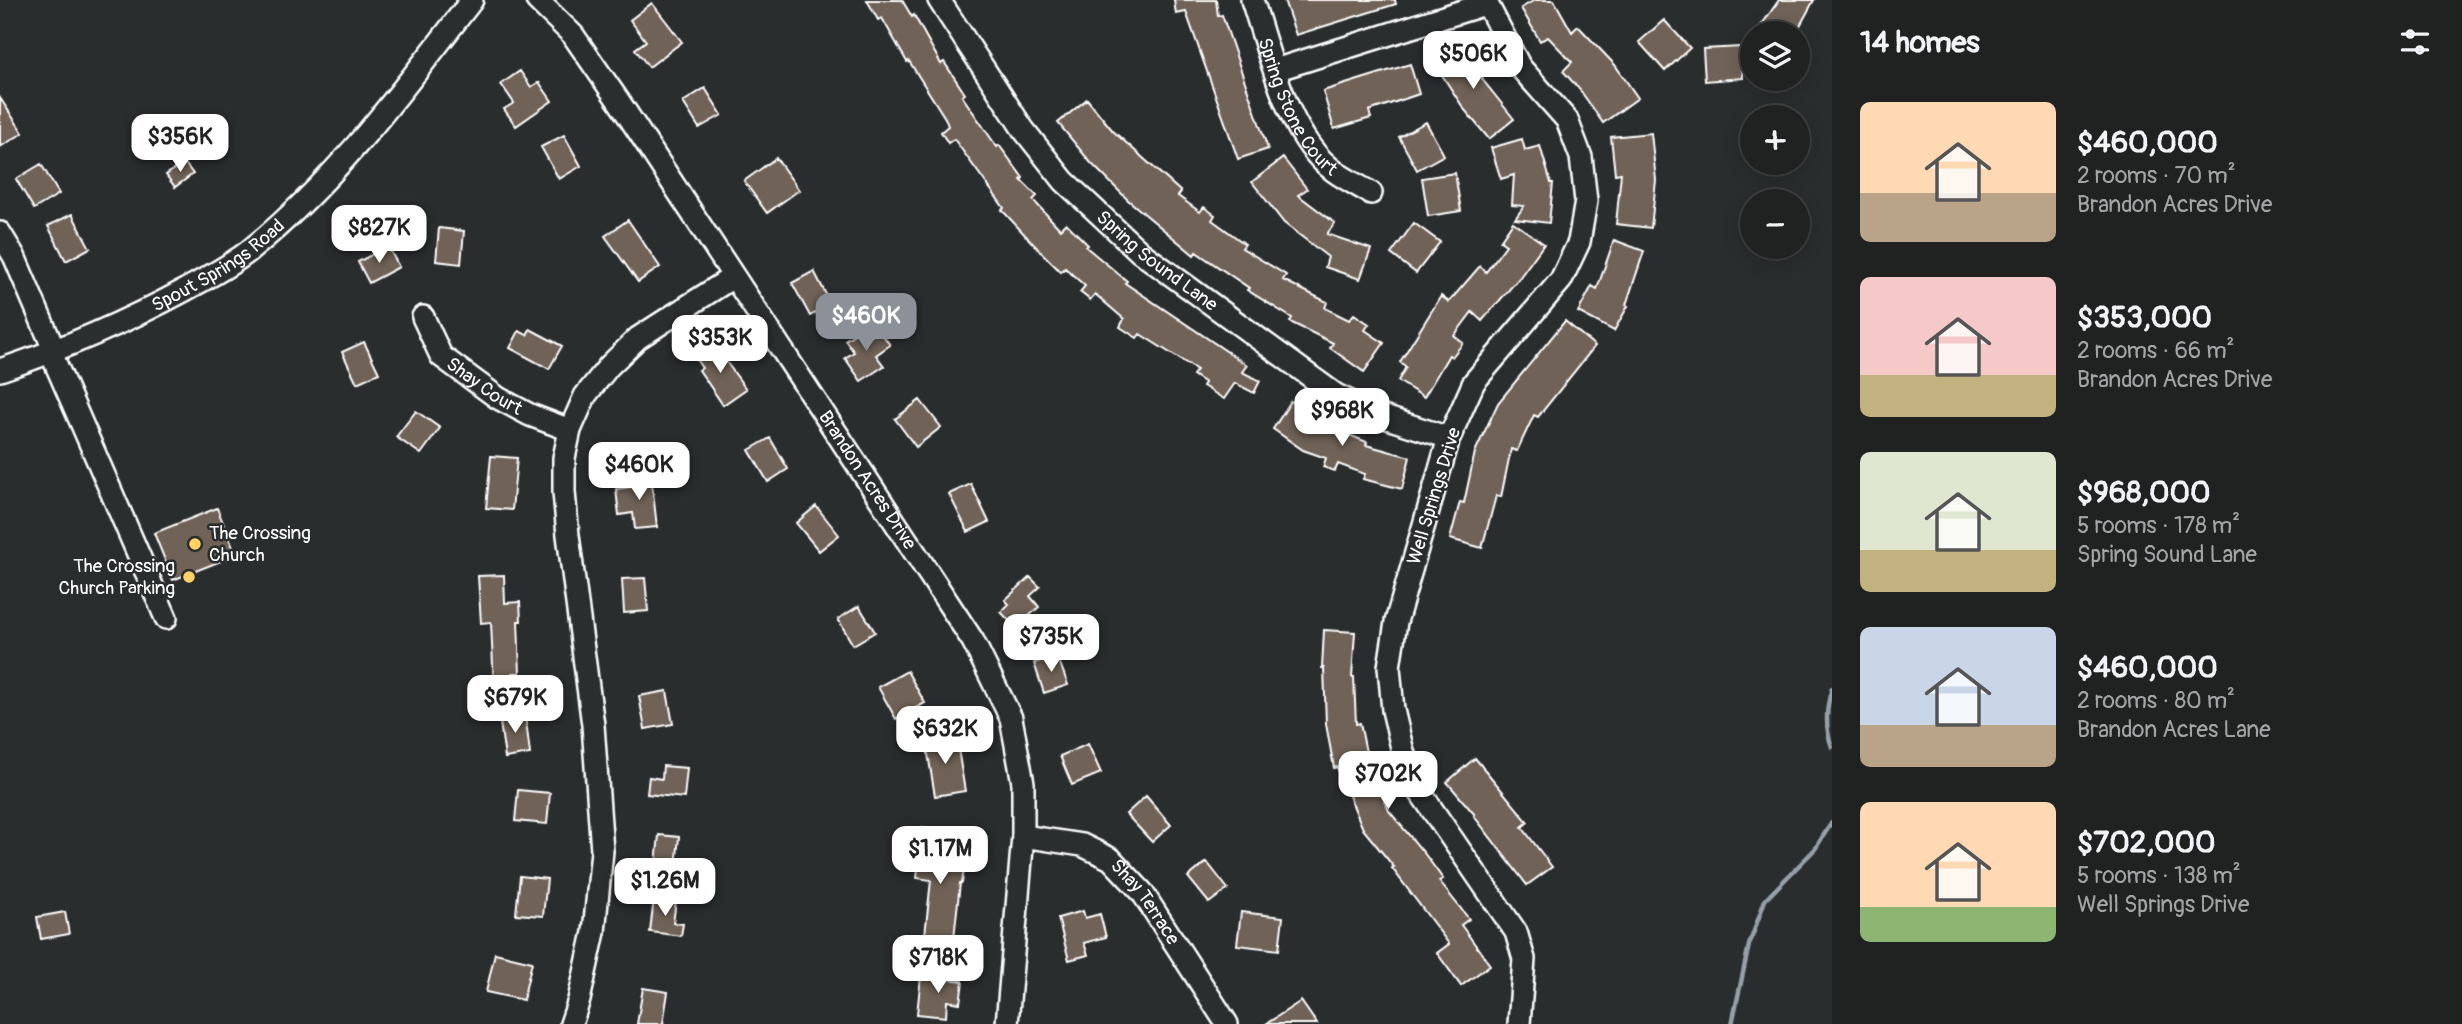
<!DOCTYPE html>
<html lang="en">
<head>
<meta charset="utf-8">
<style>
  body { margin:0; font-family:Pangolin,sans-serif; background:#282a2a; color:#f1f3f6; height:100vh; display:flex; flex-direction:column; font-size:26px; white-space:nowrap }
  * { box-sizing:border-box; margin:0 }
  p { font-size:23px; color:#a2a4a5 }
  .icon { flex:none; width:38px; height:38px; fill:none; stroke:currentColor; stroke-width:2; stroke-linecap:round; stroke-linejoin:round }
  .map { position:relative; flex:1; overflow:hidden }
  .sheet { display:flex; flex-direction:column; background:#202222; width:630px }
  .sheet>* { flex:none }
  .buttons { position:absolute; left:1740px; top:21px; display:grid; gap:14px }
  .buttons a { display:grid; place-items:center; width:70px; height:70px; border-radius:50%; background:#202222; box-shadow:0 4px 18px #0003,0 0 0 2px #3d3f40; font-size:35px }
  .price { position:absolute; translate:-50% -60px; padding:0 16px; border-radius:14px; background:#fff; color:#222; font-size:23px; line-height:46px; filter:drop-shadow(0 2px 4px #0008) }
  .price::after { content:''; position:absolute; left:50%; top:42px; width:21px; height:16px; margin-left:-10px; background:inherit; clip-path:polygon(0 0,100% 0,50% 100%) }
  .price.active { background:#8c9099; color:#fff }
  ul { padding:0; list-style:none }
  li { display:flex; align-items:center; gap:21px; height:175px; padding:0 28px }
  li span { display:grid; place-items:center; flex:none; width:196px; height:140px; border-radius:10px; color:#555 }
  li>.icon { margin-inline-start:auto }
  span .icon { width:84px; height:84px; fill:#fffc; stroke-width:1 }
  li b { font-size:30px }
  h2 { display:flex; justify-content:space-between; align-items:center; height:84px; padding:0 28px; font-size:30px }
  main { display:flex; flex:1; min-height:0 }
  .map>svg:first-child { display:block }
</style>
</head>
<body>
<main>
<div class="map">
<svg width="1832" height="1024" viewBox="0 0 1832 1024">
  <rect width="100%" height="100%" fill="#2a2d2e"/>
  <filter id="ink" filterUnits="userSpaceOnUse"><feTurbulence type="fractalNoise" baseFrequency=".0143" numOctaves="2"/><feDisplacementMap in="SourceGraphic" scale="14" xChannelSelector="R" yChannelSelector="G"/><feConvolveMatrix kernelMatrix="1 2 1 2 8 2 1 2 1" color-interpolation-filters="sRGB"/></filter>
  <g filter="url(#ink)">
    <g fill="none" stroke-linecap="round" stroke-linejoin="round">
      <path stroke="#95a0a9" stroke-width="4.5" d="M 1832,688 C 1826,707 1825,728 1832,747
        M 1732,1024 L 1749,945 L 1765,900 L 1815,849 L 1832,822"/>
    </g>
    <path fill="#706256" stroke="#fff" stroke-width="2" d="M 867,0 L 902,0 L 912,17 L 914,15 L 941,64 L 944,62 L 965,94 L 962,96 L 997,147 L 999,145 L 1023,178 L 1021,180 L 1037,196 L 1033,200 L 1060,229 L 1066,223 L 1088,245 L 1086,247 L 1127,281 L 1125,283 L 1247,365 L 1242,372 L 1260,381 L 1254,393 L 1235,383 L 1224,399 L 1203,386 L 1205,383 L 1193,375 L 1197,370 L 1140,334 L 1137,338 L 1120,327 L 1124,319 L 1095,294 L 1090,300 L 1080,292 L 1085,286 L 1065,268 L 1061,272 L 1039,250 L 1002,210 L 1004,208 L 954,139 L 948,143 L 941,132 L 948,126 L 945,118 L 909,61 L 907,62 L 882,18 L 878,20 Z
      M 1174,0 L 1216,0 L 1218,16 L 1222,15 L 1268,149 L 1238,159 L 1186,12 L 1176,14 Z
      M 1284,0 L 1395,0 L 1396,4 L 1296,35 Z
      M 1535,0 L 1554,0 L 1572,32 L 1578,26 L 1615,65 L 1638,98 L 1603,123 L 1580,90 L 1563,71 L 1572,62 L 1548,37 L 1540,41 L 1521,8 Z
      M 1779,0 L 1814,0 L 1796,33 L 1756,33 Z
      M 652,3 L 682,42 L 649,67 L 635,49 L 646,41 L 630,20 Z
      M 1664,20 L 1690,48 L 1665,71 L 1639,42 Z
      M 1461,44 L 1483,78 L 1482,79 L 1514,119 L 1489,139 L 1464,109 L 1433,61 Z
      M 1741,47 L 1743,78 L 1705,81 L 1703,49 Z
      M 1410,64 L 1419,94 L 1369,111 L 1371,118 L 1334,129 L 1323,91 Z
      M 520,71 L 531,87 L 539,82 L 552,101 L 516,126 L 504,109 L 514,103 L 501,84 Z
      M 705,88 L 722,115 L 699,128 L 683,102 Z
      M 0,98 L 23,133 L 0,147 Z
      M 1087,99 L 1113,131 L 1181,192 L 1178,196 L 1200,212 L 1204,207 L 1215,215 L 1212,220 L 1245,244 L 1242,248 L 1286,275 L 1283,280 L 1327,302 L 1325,308 L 1349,320 L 1354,314 L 1369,324 L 1365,330 L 1384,343 L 1364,372 L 1330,348 L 1333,343 L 1290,322 L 1292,318 L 1247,290 L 1249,288 L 1196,252 L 1194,255 L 1128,200 L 1091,163 L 1058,123 Z
      M 1426,122 L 1444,155 L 1417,170 L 1399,137 Z
      M 1651,133 L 1656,180 L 1651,228 L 1616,224 L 1621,173 L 1615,174 L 1611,137 Z
      M 564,135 L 581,166 L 559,179 L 541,147 Z
      M 1522,139 L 1525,150 L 1540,146 L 1551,183 L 1553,183 L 1549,223 L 1515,219 L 1524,206 L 1512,205 L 1514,175 L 1501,179 L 1491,148 Z
      M 776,158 L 799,190 L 767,213 L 744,181 Z
      M 1283,158 L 1307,189 L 1298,195 L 1335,223 L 1327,234 L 1371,249 L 1360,279 L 1325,267 L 1328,257 L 1284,223 L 1252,182 Z
      M 184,162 L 193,174 L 175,187 L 166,175 Z
      M 41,164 L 59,194 L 34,209 L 16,179 Z
      M 1455,173 L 1461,211 L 1428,216 L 1422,178 Z
      M 72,214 L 90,248 L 66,261 L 48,226 Z
      M 628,220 L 660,267 L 638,282 L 605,236 Z
      M 1513,222 L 1544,244 L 1520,277 L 1482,321 L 1472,312 L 1454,336 L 1463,343 L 1452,357 L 1449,355 L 1424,397 L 1398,381 L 1406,367 L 1400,362 L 1441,296 L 1449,302 L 1480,266 L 1486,272 L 1506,245 L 1500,241 Z
      M 1414,223 L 1440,242 L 1416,273 L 1391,254 Z
      M 439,228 L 464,231 L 461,264 L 436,261 Z
      M 1614,240 L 1644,251 L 1626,305 L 1628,306 L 1614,331 L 1578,312 L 1592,286 L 1597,289 Z
      M 388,246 L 399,267 L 369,283 L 358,262 Z
      M 814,271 L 831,304 L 810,316 L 792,283 Z
      M 1565,321 L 1595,346 L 1538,417 L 1534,415 L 1517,451 L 1511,449 L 1501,497 L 1496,496 L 1482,548 L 1450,539 L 1460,502 L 1464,503 L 1475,452 L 1498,403 Z
      M 530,329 L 562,346 L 549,369 L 510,348 L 519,331 L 527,335 Z
      M 861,330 L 867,339 L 879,330 L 890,345 L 876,355 L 884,366 L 861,381 L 845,358 L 854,352 L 845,340 Z
      M 364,342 L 379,373 L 357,383 L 342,352 Z
      M 714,345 L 746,389 L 723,405 L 699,370 L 702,368 L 695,358 Z
      M 920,400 L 941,427 L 916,447 L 895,419 Z
      M 1291,401 L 1334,429 L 1367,442 L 1366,445 L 1410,457 L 1402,489 L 1363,479 L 1365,474 L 1338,464 L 1335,471 L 1323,467 L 1326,458 L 1303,450 L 1273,429 Z
      M 416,411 L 440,428 L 421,454 L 396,437 Z
      M 770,438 L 788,469 L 768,482 L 749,450 Z
      M 491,456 L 517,458 L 512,510 L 486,508 Z
      M 651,475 L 657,527 L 635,529 L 633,513 L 619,515 L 616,489 L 632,487 L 630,478 Z
      M 971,484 L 989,522 L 968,532 L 949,494 Z
      M 816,506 L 839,535 L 819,551 L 796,523 Z
      M 217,508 L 236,555 L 173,580 L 154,533 Z
      M 504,575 L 505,603 L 520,602 L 521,621 L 518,621 L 520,673 L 513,673 L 513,687 L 494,688 L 491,622 L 481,623 L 478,576 Z
      M 1030,577 L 1040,587 L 1030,596 L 1039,607 L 1016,628 L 1001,612 L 1009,604 L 1005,600 Z
      M 645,578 L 648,611 L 624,613 L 622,579 Z
      M 859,606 L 875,632 L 853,645 L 838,619 Z
      M 1324,630 L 1355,632 L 1352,677 L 1354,677 L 1356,724 L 1360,723 L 1367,757 L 1389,811 L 1424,853 L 1443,879 L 1439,881 L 1469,919 L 1461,925 L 1490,965 L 1461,986 L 1437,953 L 1449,944 L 1392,868 L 1394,867 L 1363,829 L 1337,767 L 1334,768 L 1326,724 L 1324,668 L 1322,668 Z
      M 1057,655 L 1068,685 L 1044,693 L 1034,663 Z
      M 907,671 L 925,703 L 896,719 L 878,687 Z
      M 667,691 L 673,724 L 645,729 L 639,696 Z
      M 525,712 L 530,754 L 505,758 L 499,715 Z
      M 956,737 L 965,791 L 935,796 L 926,742 Z
      M 1088,744 L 1101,773 L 1072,785 L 1060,756 Z
      M 1475,758 L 1528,822 L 1522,827 L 1552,867 L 1527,885 L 1474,816 L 1475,815 L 1447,782 Z
      M 663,766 L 687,768 L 684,798 L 647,794 L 649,777 L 662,779 Z
      M 518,790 L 550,793 L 547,824 L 515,821 Z
      M 1146,796 L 1171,825 L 1152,842 L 1126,814 Z
      M 922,828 L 953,831 L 949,861 L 965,863 L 962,883 L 960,883 L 953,947 L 924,944 L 931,880 L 917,878 Z
      M 659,835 L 679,837 L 675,876 L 655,873 Z
      M 1207,862 L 1228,889 L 1209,903 L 1188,877 Z
      M 520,876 L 547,879 L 543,916 L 516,914 Z
      M 654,898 L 676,901 L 673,923 L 683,924 L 681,936 L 650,932 Z
      M 1083,911 L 1085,918 L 1100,914 L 1106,937 L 1084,943 L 1088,955 L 1069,960 L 1058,918 Z
      M 65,912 L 69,934 L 41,939 L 37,917 Z
      M 1241,912 L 1283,917 L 1279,950 L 1237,945 Z
      M 495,953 L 532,962 L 523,1000 L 486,992 Z
      M 921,976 L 963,981 L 960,1003 L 947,1001 L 946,1017 L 917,1014 Z
      M 643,988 L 668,992 L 663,1024 L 637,1024 Z
      M 1301,1001 L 1317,1024 L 1266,1024 Z"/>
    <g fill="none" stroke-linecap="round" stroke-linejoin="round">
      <g stroke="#fff" stroke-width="26">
        <g id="minor">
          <path id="s1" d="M 537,0 L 573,35 L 620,103 L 973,641 L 1011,718 L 1023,783 L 1023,836 L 1007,1024"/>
          <path id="s2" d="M 939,0 L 1023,129 L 1064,181 L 1140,252 L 1336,395 L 1378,415 L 1449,438"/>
          <path id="s3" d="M 1252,0 C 1270,53 1287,137 1334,171 C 1345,179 1359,186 1371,193"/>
          <path d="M 1485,0 L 1520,67 L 1567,120 L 1581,157 L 1586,201 L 1579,242 L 1561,280 L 1474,382 L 1449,438 L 1396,622 L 1389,667 L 1393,710 L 1403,752 L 1420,792 L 1516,932 L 1524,959 L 1519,1024"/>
          <path d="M 1275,70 L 1485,4"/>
          <path d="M 0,233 L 14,256 L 55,352"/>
          <path id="s4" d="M 423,317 L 441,356 L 498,398 L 530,415 L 570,430"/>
          <path d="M 51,353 L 166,618"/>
          <path id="s5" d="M 0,370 C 66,348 124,323 185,290 C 207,278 230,266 249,251 C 336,181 404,88 472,0"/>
          <path id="s6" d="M 1023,836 L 1082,845 L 1111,859 L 1142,892 L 1227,1024"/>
          <path d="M 571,1024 L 579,1000 L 594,932 L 602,851 L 593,725 L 568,535 L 564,492 L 564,458 L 570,430 L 585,396 L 609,366 L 638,338 L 733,277"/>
        </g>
      </g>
      <use href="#minor" stroke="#2a2d2e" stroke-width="21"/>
    </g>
  </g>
  <g fill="#ffd166" stroke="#2a2d2e" stroke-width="2.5">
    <circle cx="195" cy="544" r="7"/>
    <circle cx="189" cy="577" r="7"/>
  </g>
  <g text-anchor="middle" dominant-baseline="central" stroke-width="5" stroke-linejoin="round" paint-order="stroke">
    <g font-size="19" fill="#fff" stroke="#2a2d2e">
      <text stroke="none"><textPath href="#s3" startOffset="117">Spring Stone Court</textPath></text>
      <text stroke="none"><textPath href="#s2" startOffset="343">Spring Sound Lane</textPath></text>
      <text stroke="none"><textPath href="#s5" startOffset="243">Spout Springs Road</textPath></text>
      <text stroke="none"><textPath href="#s4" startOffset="96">Shay Court</textPath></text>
      <text stroke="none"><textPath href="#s1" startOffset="584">Brandon Acres Drive</textPath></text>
      <text transform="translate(1434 496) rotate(-73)">Well Springs Drive</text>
      <text stroke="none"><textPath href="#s6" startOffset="147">Shay Terrace</textPath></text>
    </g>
    <g font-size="19" fill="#fff" stroke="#2a2d2e" text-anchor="start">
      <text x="209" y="533">The Crossing<tspan x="209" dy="22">Church</tspan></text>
      <text x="175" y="566" text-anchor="end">The Crossing<tspan x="175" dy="22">Church Parking</tspan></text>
    </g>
  </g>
</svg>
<div class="buttons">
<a><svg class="icon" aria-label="layers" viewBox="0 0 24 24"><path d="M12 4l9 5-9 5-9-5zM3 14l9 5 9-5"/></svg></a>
<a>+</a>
<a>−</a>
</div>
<b class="price" style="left:1473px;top:91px">$506K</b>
<b class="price" style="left:180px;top:174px">$356K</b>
<b class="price" style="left:379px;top:265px">$827K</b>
<b class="price active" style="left:866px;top:353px">$460K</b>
<b class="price" style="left:720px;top:375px">$353K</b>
<b class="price" style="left:1342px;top:448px">$968K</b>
<b class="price" style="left:639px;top:502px">$460K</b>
<b class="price" style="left:1051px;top:674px">$735K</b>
<b class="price" style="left:515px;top:735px">$679K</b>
<b class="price" style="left:945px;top:766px">$632K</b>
<b class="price" style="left:1388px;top:811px">$702K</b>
<b class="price" style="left:940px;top:886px">$1.17M</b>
<b class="price" style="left:665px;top:918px">$1.26M</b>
<b class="price" style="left:938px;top:995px">$718K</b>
</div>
<section class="sheet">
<h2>14 homes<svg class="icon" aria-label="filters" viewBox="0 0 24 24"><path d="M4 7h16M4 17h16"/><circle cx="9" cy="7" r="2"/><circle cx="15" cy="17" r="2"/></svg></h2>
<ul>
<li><span style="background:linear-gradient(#ffd9b3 65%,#b9a48a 0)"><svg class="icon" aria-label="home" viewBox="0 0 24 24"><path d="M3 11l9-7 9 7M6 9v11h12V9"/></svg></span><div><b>$460,000</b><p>2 rooms · 70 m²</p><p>Brandon Acres Drive</p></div></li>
<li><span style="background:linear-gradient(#f6c9c9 70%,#c2b280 0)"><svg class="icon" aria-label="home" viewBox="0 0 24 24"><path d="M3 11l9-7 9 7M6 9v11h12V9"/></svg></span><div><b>$353,000</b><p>2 rooms · 66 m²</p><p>Brandon Acres Drive</p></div></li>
<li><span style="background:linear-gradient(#dfe7d0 70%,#c2b280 0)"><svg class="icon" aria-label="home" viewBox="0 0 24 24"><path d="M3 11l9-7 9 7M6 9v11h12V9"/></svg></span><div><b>$968,000</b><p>5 rooms · 178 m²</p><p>Spring Sound Lane</p></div></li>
<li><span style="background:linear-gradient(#c9d6e8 70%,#b9a48a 0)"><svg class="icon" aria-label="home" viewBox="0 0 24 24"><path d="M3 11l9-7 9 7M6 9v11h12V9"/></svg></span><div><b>$460,000</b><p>2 rooms · 80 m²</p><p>Brandon Acres Lane</p></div></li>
<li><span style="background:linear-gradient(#ffd9b3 75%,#8fb573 0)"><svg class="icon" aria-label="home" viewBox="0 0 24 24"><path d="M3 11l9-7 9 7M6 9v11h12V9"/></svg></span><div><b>$702,000</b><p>5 rooms · 138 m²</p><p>Well Springs Drive</p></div></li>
</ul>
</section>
</main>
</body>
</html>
